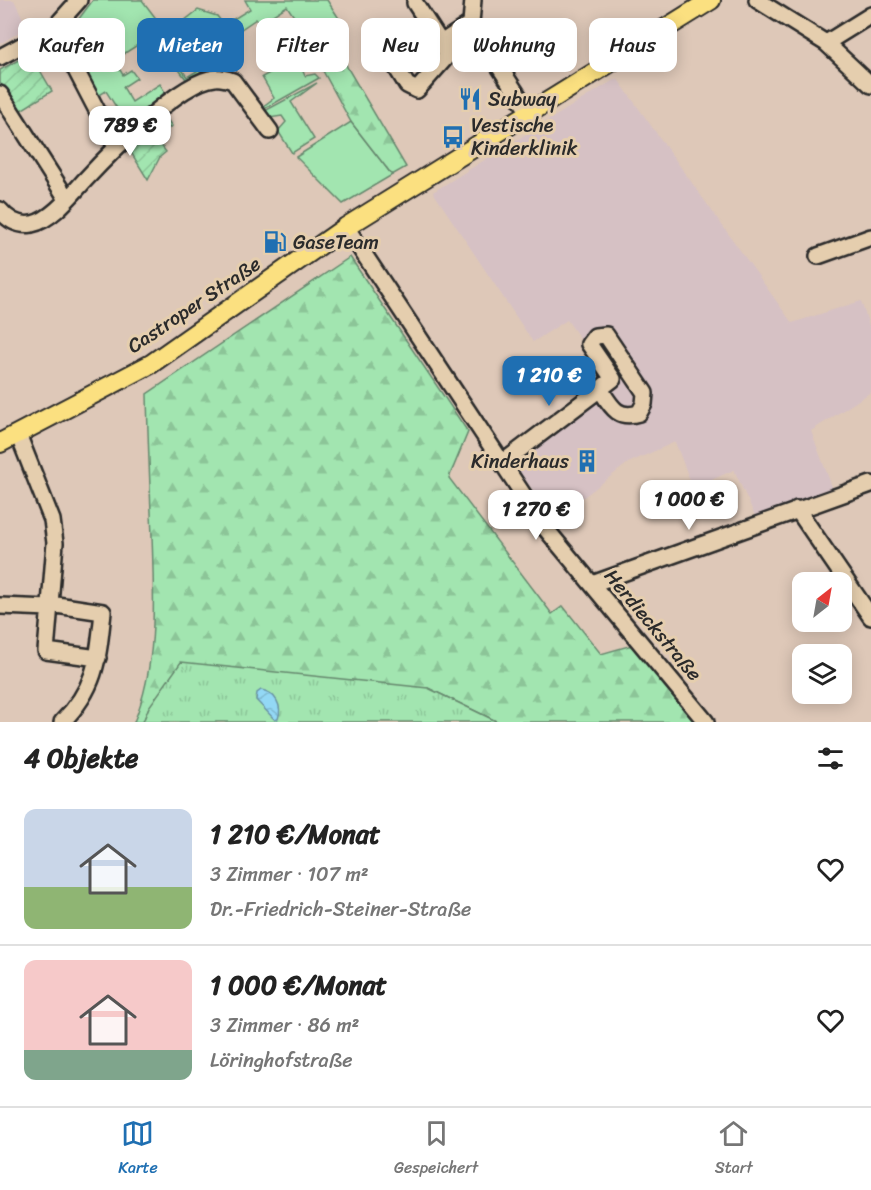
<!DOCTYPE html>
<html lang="de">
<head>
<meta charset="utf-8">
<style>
  body { margin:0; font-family:Sriracha,sans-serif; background:#f6f6f6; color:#222; height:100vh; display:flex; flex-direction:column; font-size:22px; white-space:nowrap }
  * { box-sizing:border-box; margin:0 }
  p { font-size:20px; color:#767676 }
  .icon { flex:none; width:33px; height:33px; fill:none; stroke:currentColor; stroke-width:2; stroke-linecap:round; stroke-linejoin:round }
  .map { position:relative; height:722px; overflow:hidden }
  .side { display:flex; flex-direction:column; background:#fff; flex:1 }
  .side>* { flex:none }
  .guide { position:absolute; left:18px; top:18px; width:836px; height:54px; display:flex; gap:12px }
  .needle { width:39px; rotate:31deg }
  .tools { position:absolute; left:792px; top:572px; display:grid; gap:12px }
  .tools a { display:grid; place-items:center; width:60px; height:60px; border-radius:12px; background:#fff; box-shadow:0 3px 15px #0003; font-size:30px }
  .price { position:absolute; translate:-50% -51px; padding:0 14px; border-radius:12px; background:#fff; color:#222; font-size:20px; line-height:39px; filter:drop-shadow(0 2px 3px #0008) }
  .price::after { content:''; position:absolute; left:50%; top:36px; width:18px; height:14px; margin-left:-9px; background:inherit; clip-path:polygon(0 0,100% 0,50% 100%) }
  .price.selected { background:#1f6fb2; color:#fff }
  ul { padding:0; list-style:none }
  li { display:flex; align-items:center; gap:18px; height:150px; padding:0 24px }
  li+li { border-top:2px solid #e0e0e0 }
  li span { display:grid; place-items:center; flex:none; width:168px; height:120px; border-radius:12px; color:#555 }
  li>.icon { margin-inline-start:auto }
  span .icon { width:72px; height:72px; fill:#fffc; stroke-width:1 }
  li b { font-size:26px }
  h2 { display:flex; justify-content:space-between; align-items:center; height:72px; padding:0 24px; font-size:26px }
  .chip { padding:0 21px; border-radius:12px; background:#fff; box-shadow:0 3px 15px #0003; font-size:21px; line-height:54px }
  .chip.selected { background:#1f6fb2; color:#fff }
  .tabs { display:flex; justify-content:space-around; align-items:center; height:84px; border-top:2px solid #e0e0e0; background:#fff; font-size:16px; color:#767676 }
  .tabs a { display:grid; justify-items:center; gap:3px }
  .tabs .selected { color:#1f6fb2 }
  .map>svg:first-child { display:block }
</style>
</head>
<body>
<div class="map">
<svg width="871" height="722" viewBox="0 0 871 722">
  <defs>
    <pattern id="forest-firs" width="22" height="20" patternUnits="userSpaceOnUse" patternTransform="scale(1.5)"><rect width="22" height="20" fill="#a2e5b0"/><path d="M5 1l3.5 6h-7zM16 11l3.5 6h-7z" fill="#8cc598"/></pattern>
    <pattern id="park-tufts" width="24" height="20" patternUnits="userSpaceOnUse" patternTransform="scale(1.5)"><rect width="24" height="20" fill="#a2e5b0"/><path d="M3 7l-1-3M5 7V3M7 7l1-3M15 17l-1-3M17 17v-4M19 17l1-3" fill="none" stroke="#8cc598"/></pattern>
    <pattern id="garden-furrows" width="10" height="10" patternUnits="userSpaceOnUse" patternTransform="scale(1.5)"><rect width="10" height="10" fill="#a2e5b0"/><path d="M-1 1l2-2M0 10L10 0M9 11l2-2" fill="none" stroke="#8cc598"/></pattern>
    <pattern id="water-waves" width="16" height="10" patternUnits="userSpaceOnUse" patternTransform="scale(1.5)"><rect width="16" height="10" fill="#93d8f5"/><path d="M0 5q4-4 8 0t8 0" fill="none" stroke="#7fbad2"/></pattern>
  </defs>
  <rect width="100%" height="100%" fill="#dec8b8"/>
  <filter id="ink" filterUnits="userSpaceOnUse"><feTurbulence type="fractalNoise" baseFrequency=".0167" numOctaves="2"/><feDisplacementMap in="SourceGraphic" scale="12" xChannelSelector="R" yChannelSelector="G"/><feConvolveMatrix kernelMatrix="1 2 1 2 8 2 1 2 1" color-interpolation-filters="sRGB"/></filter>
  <g filter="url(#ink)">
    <path fill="#d6c1c4" d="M 0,0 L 14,0 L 27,27 L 0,44 Z
      M 617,78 L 792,323 L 861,301 L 871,332 L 871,392 L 811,431 L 834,492 L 756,518 L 734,470 L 693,488 L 675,442 L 628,463 L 554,520 L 514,464 L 613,385 L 567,320 L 533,342 L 433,192 Z"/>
    <path fill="#a2e5b0" stroke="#66886e" stroke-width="1.5" d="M 93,0 L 142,0 L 183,54 L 175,59 L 187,77 L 200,69 L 201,80 L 188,82 L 172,60 L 157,68 L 139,44 L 114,60 L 123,75 L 131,70 L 137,78 L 123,87 L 132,102 L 160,84 L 165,92 L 121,132 L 110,119 L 120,113 L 106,91 L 98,96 L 74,50 L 69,32 Z
      M 245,0 L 327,0 L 340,20 L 291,41 L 287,36 L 301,27 L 287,6 L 259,24 L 256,19 L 228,38 L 225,33 L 198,51 L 212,73 L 221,67 L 236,74 L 234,77 L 209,76 C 200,64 177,41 179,25 L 198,10 L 217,16 L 224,25 L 250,9 Z
      M 297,58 L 305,76 L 315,74 L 319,78 L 259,112 L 258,110 L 274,98 L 262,77 Z
      M 317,83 L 291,102 L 314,139 L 292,153 L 278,131 L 286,122 L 282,116 L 269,118 L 261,113 Z
      M 351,122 L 392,175 L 343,204 L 296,157 Z"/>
    <path fill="url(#forest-firs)" stroke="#66886e" stroke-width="1.5" d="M 334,25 L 347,67 L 406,167 L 392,175 L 351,122 L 323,71 L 326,70 L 317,33 Z
      M 350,257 L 468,432 L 449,478 L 552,614 L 563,606 L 601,654 L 632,645 L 698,722 L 498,722 L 428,688 L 149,707 L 143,722 L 134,722 C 158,664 154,598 152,536 C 150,489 148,441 147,394 Z"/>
    <path fill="url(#park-tufts)" stroke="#66886e" stroke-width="1.5" d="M 181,662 L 428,688 L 498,722 L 143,722 L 149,707 Z"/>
    <path fill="url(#garden-furrows)" stroke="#66886e" stroke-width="1.5" d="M 52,42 L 64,58 L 54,63 L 49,56 L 37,65 L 52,91 L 18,112 L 0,83 L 0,70 Z
      M 163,114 L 172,126 L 155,137 L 166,152 L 160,157 L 148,180 L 127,146 Z"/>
    <path fill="url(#water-waves)" stroke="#6993a4" stroke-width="1.5" d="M 261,690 C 275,692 283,706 278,719 L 275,720 L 256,700 L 257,693 Z"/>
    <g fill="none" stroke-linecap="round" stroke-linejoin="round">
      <g stroke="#2b2b2b" stroke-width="20">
        <path id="minor" d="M 473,0 L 471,23 L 528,111
          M 757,0 L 826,43 L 871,85
          M 415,3 L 441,43 L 471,23
          M 54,28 L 116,147
          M 826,43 L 871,15
          M 385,49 L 407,85 L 417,90 L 448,55 L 441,43
          M 0,57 L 54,28 L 79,0
          M 0,94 L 67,199
          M 0,210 C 8,220 19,226 32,224 C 52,220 72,194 85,180 C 109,154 180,81 215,78 C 221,77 227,79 233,81 L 270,131
          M 346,227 L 546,529 L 706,722
          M 818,256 L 871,237
          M 18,434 L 52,520 L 55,543 L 50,604 L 103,612 C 98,658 97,687 62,722
          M 502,463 L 600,389 C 611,406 617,420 639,413 L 644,404 L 645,393 L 606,335 L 595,336 L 589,344 L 613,379 L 600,389
          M 797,509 L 871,617
          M 592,584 L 871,484
          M 50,604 L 46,651 L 98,658
          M 0,606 L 50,608"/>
      </g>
      <g stroke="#2b2b2b" stroke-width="22">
        <path id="major" d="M 0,443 L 151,364 L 346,227 L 711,0"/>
      </g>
      <use href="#minor" stroke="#e5ceae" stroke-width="15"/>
      <use href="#major" stroke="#fbe080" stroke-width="18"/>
    </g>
  </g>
  <defs>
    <g id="restaurant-bare" transform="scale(1.8)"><path d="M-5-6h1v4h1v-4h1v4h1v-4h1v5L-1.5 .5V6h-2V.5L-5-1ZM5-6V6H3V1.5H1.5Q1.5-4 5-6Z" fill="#1f6fb2" stroke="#e5ceae" stroke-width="2.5" paint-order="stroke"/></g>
    <g id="bus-bare" transform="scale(1.8)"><path d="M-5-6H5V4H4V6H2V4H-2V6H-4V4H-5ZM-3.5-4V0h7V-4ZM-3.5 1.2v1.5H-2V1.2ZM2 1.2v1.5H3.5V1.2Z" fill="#1f6fb2" stroke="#e5ceae" stroke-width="2.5" paint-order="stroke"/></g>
    <g id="fuel-bare" transform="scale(1.8)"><path d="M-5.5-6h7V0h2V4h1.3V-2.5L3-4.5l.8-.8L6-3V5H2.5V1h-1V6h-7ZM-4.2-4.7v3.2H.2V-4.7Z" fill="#1f6fb2" stroke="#e5ceae" stroke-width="2.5" paint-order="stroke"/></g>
    <g id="building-bare" transform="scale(1.8)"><path d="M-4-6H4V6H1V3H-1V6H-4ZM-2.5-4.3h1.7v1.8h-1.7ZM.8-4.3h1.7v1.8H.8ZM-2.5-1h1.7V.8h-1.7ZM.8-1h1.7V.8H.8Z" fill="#1f6fb2" stroke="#e5ceae" stroke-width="2.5" paint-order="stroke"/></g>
  </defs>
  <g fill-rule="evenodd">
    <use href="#restaurant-bare" x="470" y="99"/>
    <use href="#bus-bare" x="453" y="137"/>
    <use href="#fuel-bare" x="275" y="242"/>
    <use href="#building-bare" x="587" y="461"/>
  </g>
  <g text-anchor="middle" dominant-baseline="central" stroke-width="6" stroke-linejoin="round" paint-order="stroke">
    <g font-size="20" fill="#2b2b2b" stroke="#e5ceae" text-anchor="start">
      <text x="488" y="99">Subway</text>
      <text x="471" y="125">Vestische<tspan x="471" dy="23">Kinderklinik</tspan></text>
      <text x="293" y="242">GaseTeam</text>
      <text x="569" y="461" text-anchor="end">Kinderhaus</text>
    </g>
    <g font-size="20" fill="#2b2b2b" stroke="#e5ceae">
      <text transform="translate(194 305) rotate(-34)">Castroper Straße</text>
      <text transform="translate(653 625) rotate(50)">Herdieckstraße</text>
    </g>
  </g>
</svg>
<div class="tools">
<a><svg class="needle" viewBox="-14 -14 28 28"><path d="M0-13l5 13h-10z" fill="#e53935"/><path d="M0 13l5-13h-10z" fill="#767676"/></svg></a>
<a><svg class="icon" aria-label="layers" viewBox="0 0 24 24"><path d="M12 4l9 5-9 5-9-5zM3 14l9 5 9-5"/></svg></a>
</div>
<b class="price" style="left:130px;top:157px">789 €</b>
<b class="price selected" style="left:549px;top:407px">1 210 €</b>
<b class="price" style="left:689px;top:531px">1 000 €</b>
<b class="price" style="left:536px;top:541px">1 270 €</b>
<div class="guide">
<a class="chip">Kaufen</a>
<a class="chip selected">Mieten</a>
<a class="chip">Filter</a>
<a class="chip">Neu</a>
<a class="chip">Wohnung</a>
<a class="chip">Haus</a>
</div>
</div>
<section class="side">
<h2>4 Objekte<svg class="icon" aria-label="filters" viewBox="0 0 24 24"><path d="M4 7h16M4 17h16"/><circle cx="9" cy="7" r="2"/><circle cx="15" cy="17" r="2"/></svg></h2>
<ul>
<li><span style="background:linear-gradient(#c9d6e8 65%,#8fb573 0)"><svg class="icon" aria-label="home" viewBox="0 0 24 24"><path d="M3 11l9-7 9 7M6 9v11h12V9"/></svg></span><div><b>1 210 €/Monat</b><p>3 Zimmer · 107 m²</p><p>Dr.-Friedrich-Steiner-Straße</p></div><svg class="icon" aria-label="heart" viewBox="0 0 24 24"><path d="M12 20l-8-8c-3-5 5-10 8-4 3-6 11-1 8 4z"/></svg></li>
<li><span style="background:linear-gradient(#f6c9c9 75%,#7fa58c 0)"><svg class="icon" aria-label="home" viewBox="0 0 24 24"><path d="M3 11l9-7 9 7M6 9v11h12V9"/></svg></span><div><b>1 000 €/Monat</b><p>3 Zimmer · 86 m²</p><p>Löringhofstraße</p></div><svg class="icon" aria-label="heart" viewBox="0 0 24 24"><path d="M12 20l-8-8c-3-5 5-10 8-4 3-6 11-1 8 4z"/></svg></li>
</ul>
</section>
<nav class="tabs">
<a class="selected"><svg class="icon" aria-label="map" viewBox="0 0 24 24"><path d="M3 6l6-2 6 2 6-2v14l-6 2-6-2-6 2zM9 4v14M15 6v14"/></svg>Karte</a>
<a><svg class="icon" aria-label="saved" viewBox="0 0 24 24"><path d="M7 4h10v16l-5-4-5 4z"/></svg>Gespeichert</a>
<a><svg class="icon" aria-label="home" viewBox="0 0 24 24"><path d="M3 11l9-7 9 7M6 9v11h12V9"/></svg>Start</a>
</nav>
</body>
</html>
